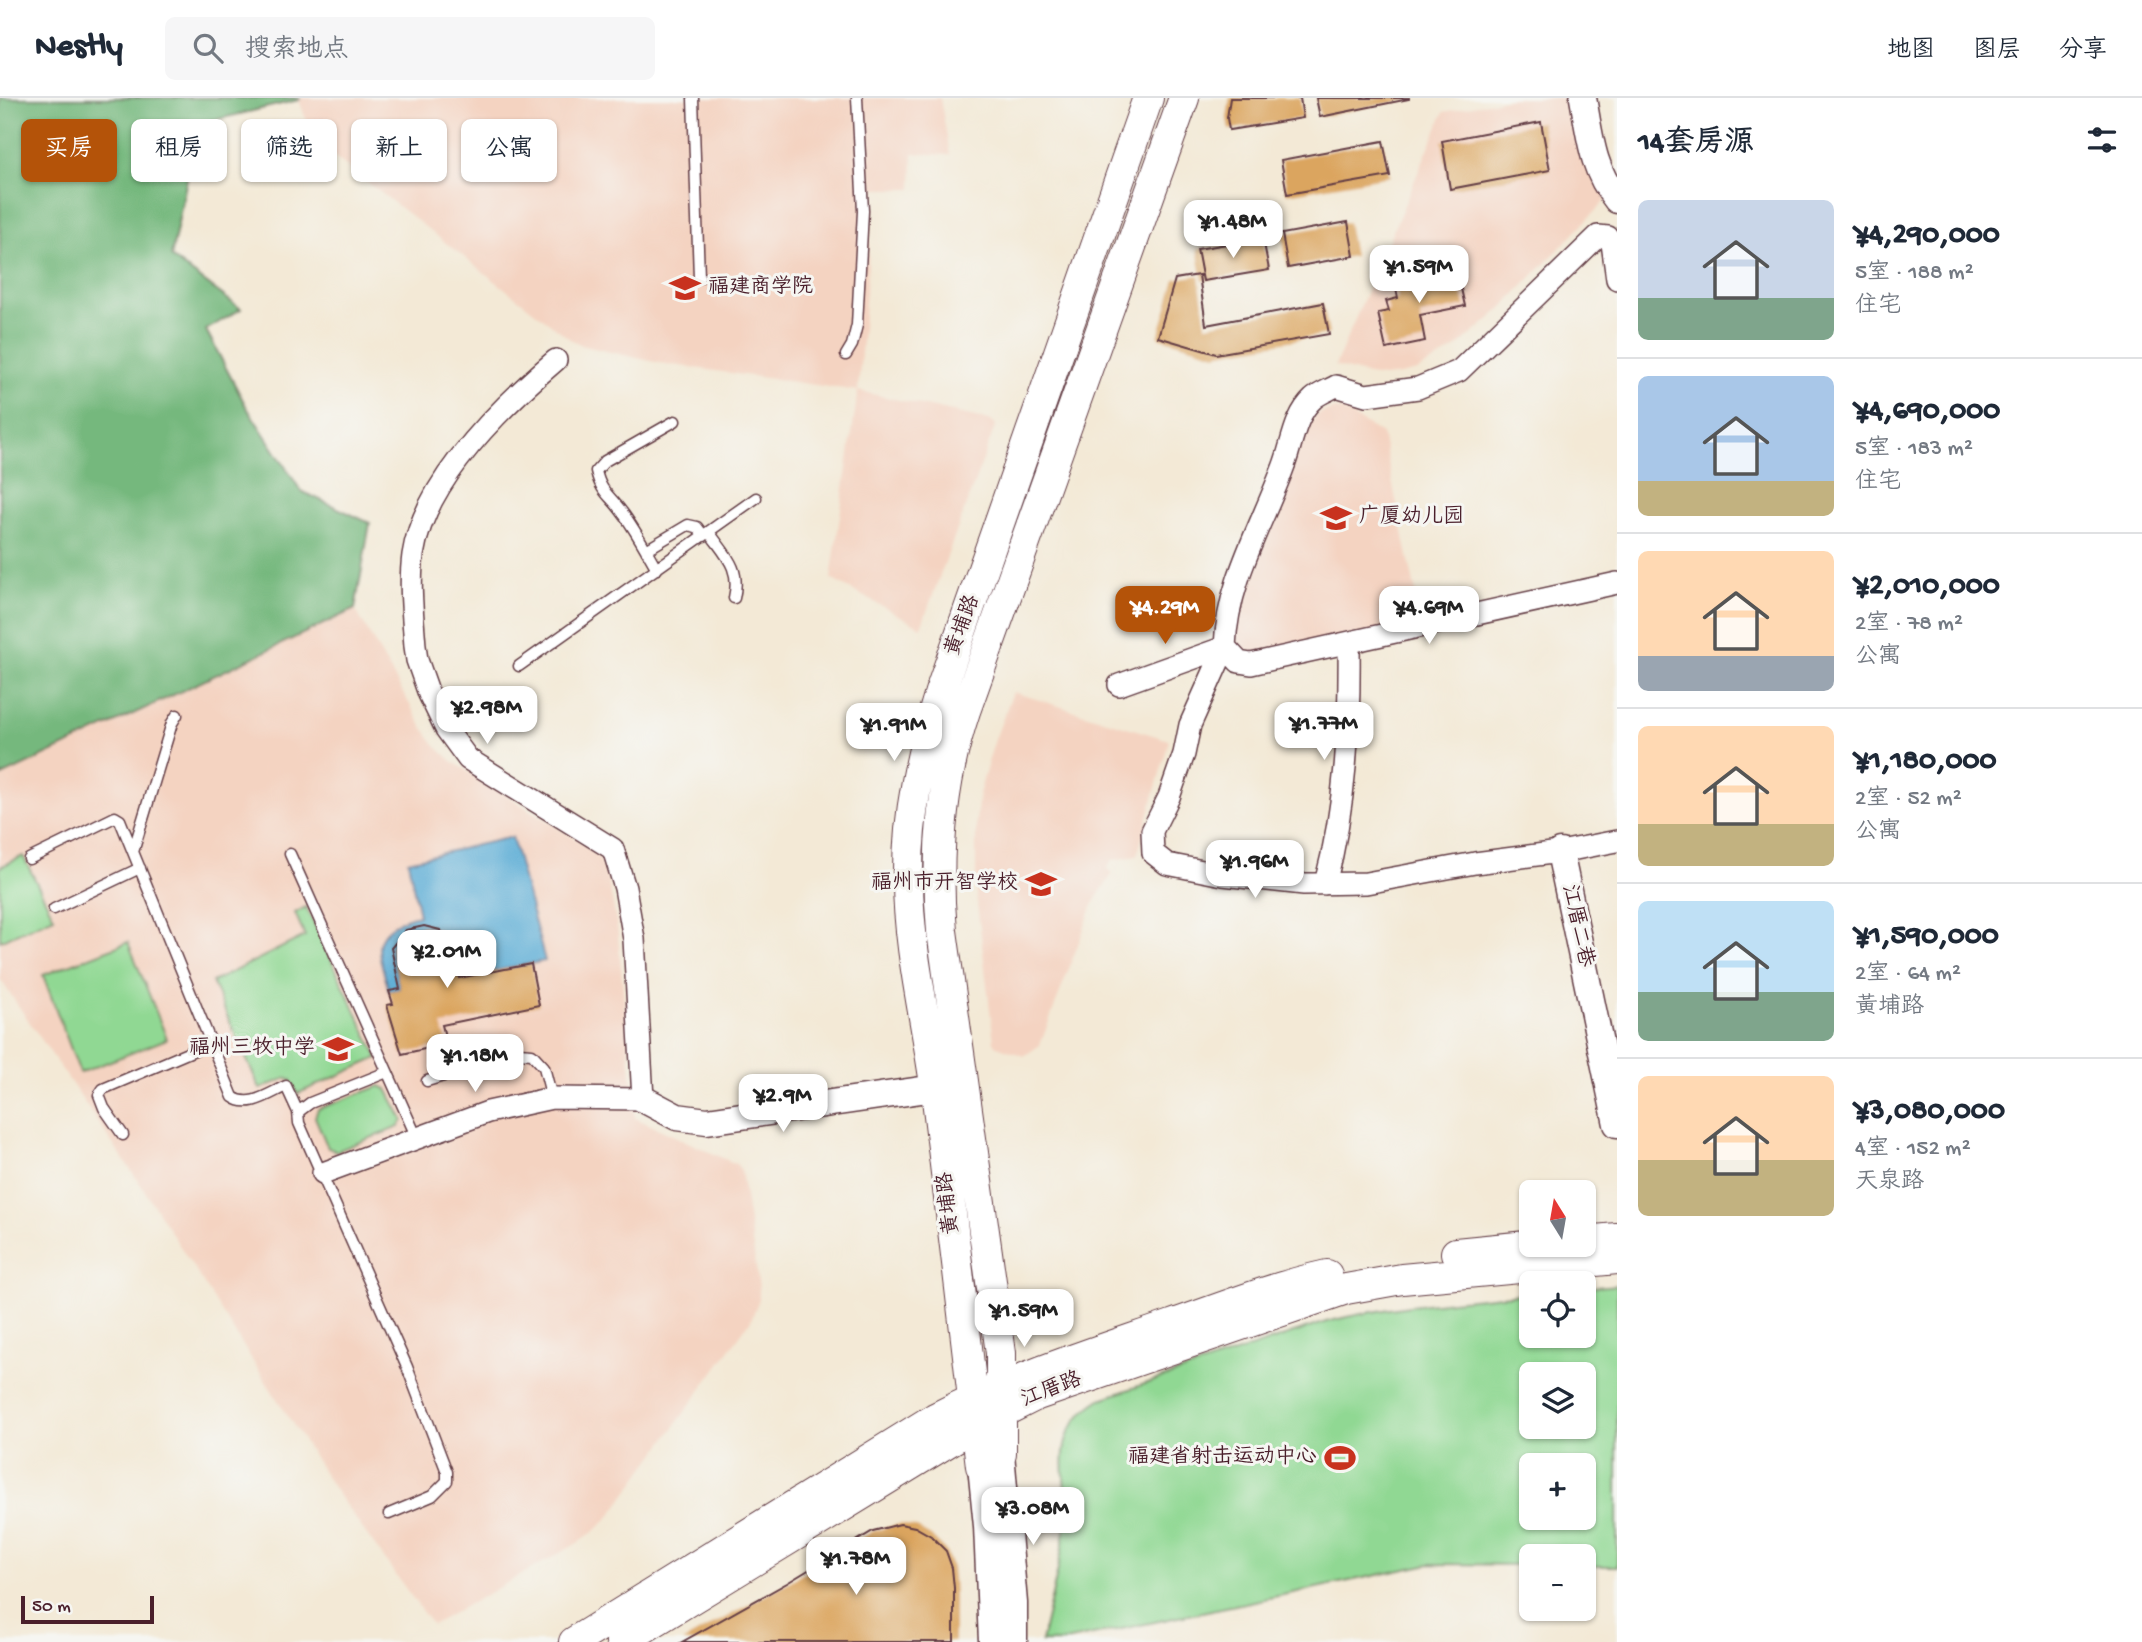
<!DOCTYPE html>
<html lang="zh">
<head>
<meta charset="utf-8">
<style>
  body { margin:0; font-family:"Gochi Hand","LXGW WenKai TC",sans-serif; background:#f6f6f7; color:#1f2937; height:100vh; display:flex; flex-direction:column; font-size:26px; white-space:nowrap }
  * { box-sizing:border-box; margin:0 }
  p { font-size:23px; color:#747a83 }
  .icon { flex:none; width:38px; height:38px; fill:none; stroke:currentColor; stroke-width:2; stroke-linecap:round; stroke-linejoin:round }
  .map { position:relative; flex:1; overflow:hidden }
  .drawer { display:flex; flex-direction:column; background:#fff; width:525px }
  .drawer>* { flex:none }
  .top-card { position:absolute; left:21px; top:21px; width:665px; height:63px; display:flex; gap:14px }
  .needle { width:46px; rotate:349deg }
  .buttons { position:absolute; left:1519px; top:1082px; display:grid; gap:14px }
  .buttons a { display:grid; place-items:center; width:77px; height:77px; border-radius:10px; background:#fff; box-shadow:0 2px 5px #0004; font-size:35px }
  .scale { position:absolute; left:21px; bottom:18px; width:133px; box-sizing:border-box; padding-left:7px; border:4px solid #4a1f2b; border-top:0; font-size:19px; line-height:24px; white-space:nowrap; color:#4a1f2b; -webkit-text-stroke:5px #f6f6f2; paint-order:stroke }
  .price { position:absolute; translate:-50% -60px; padding:0 16px; border-radius:14px; background:#fff; color:#222; font-size:23px; line-height:46px; filter:drop-shadow(0 2px 4px #0008) }
  .price::after { content:''; position:absolute; left:50%; top:42px; width:21px; height:16px; margin-left:-10px; background:inherit; clip-path:polygon(0 0,100% 0,50% 100%) }
  .price.current { background:#b45309; color:#fff }
  ul { padding:0; list-style:none }
  li { display:flex; align-items:center; gap:21px; height:175px; padding:0 21px }
  li+li { border-top:2px solid #e0e1e3 }
  li span { display:grid; place-items:center; flex:none; width:196px; height:140px; border-radius:10px; color:#555 }
  li>.icon { margin-inline-start:auto }
  span .icon { width:84px; height:84px; fill:#fffc; stroke-width:1 }
  li b { font-size:30px }
  h2 { display:flex; justify-content:space-between; align-items:center; height:84px; padding:0 21px; font-size:30px }
  .tag { padding:0 24px; border-radius:10px; background:#fff; box-shadow:0 2px 5px #0004; font-size:24px; line-height:63px }
  .tag.current { background:#b45309; color:#fff }
  header { display:flex; align-items:center; gap:42px; box-sizing:border-box; height:98px; padding:0 35px; background:#fff; border-bottom:2px solid #e0e1e3 }
  header strong { font-size:33px }
  nav { display:flex; gap:38px; margin-inline-start:auto; font-size:24px }
  .search { width:490px; height:63px; background:#f6f6f7; display:flex; align-items:center; gap:18px; box-sizing:border-box; padding:0 24px; border-radius:10px; color:#747a83; font-size:26px }
  main { display:flex; flex:1; min-height:0 }
  .map>svg:first-child { display:block }
</style>
</head>
<body>
<header>
<strong>Nestly</strong>
<div class="search"><svg class="icon" aria-label="search" viewBox="0 0 24 24"><circle cx="10" cy="10" r="6"/><path d="M15 15l6 6"/></svg>搜索地点</div>
<nav><a>地图</a><a>图层</a><a>分享</a></nav>
</header>
<main>
<div class="map">
<svg width="1617" height="1544" viewBox="0 0 1617 1544">
  <rect width="100%" height="100%" fill="#f6f6f2"/>
  <filter id="ink" filterUnits="userSpaceOnUse"><feTurbulence type="fractalNoise" baseFrequency=".0143" numOctaves="2"/><feDisplacementMap in="SourceGraphic" scale="14" xChannelSelector="R" yChannelSelector="G"/><feConvolveMatrix kernelMatrix="1 2 1 2 8 2 1 2 1" color-interpolation-filters="sRGB"/></filter>
  <filter id="wash" filterUnits="userSpaceOnUse"><feTurbulence type="fractalNoise" baseFrequency=".00686" numOctaves="4" result="noise"/><feDisplacementMap in="SourceGraphic" scale="28" xChannelSelector="R" yChannelSelector="G"/><feGaussianBlur stdDeviation="1.57" result="paint"/><feColorMatrix in="noise" values="0 0 0 0 0 0 0 0 0 0 0 0 0 0 0 0 0 1.4 0 .05"/><feComposite in="paint" operator="in"/></filter>
  <g filter="url(#wash)">
    <rect width="100%" height="100%" fill="#f3e9d6"/>
    <path fill="#f4d3c1" d="M 300,0 L 940,0 L 950,57 L 913,55 L 912,91 L 874,91 L 858,293 L 989,322 L 996,326 L 921,529 L 831,481 L 858,293 L 659,265 L 584,248 L 570,241 L 314,43 L 299,2 Z
      M 1511,0 L 1575,0 L 1606,102 L 1500,212 L 1455,251 L 1417,273 L 1400,277 L 1383,279 L 1368,277 L 1335,268 L 1444,14 Z
      M 1335,311 L 1342,312 L 1382,336 L 1422,524 L 1243,558 L 1229,534 L 1230,526 L 1309,325 L 1320,315 Z
      M 355,511 L 422,628 L 436,648 L 453,664 L 587,748 L 600,762 L 608,782 L 617,827 L 635,1020 L 736,1066 L 741,1072 L 759,1189 L 759,1201 L 751,1222 L 611,1417 L 596,1432 L 576,1446 L 432,1527 L 336,1394 L 141,1087 L 0,881 L 0,679 Z
      M 1013,594 L 1169,642 L 1137,758 L 1112,762 L 1107,771 L 1113,775 L 1094,804 L 1040,947 L 1024,958 L 997,948 L 994,944 L 976,797 L 976,723 L 979,696 L 994,644 Z"/>
    <path fill="#90d893" stroke="#6d7c5f" stroke-width="2" fill-rule="evenodd" d="M 23,758 L 54,819 L 0,843 L 0,769 Z
      M 306,809 L 378,960 L 297,996 L 291,982 L 287,980 L 260,991 L 212,884 L 305,838 L 295,815 Z
      M 128,844 L 167,941 L 80,975 L 43,877 Z
      M 380,988 L 387,991 L 403,1022 L 399,1029 L 337,1053 L 328,1050 L 315,1019 L 318,1011 Z
      M 1617,1187 L 1617,1468 L 1584,1468 L 1584,1458 L 1531,1458 L 1531,1467 L 1430,1466 L 1060,1544 L 1041,1544 C 1049,1507 1060,1470 1065,1433 C 1072,1381 1042,1337 1101,1301 L 1326,1224 C 1392,1207 1463,1202 1531,1195 L 1531,1237 L 1584,1237 L 1584,1190 ZM 1531,1276 L 1584,1276 L 1584,1328 L 1531,1328 ZM 1531,1367 L 1584,1367 L 1584,1419 L 1531,1419 Z"/>
    <path fill="#74b87d" stroke="#5f6c54" stroke-width="2" d="M 0,0 L 300,0 L 299,2 L 206,24 L 215,65 L 189,71 L 171,159 L 241,211 L 206,232 L 246,308 L 301,393 L 370,425 L 355,511 L 0,679 Z"/>
    <path fill="#5aacd5" stroke="#526680" stroke-width="2" d="M 512,739 L 545,863 L 459,880 C 456,869 455,853 449,843 C 441,829 419,824 405,833 C 398,837 395,844 391,850 L 400,891 L 389,893 C 386,880 379,863 379,850 C 379,831 404,820 419,817 L 408,763 Z"/>
    <g id="blocks">
      <path fill="#dba55f" d="M 1230,0 L 1300,0 L 1303,20 L 1229,32 L 1227,20 Z
        M 1316,0 L 1409,0 L 1409,1 L 1320,19 Z
        M 1541,24 L 1550,72 L 1450,91 L 1442,43 Z
        M 1383,43 L 1390,78 L 1287,96 L 1281,62 Z
        M 1348,124 L 1354,158 L 1288,170 L 1282,136 Z
        M 1263,140 L 1269,172 L 1203,183 L 1197,151 Z
        M 1456,169 L 1465,208 L 1420,217 L 1425,243 L 1386,251 L 1378,215 L 1389,213 L 1386,203 L 1398,200 L 1394,181 Z
        M 1199,177 L 1206,227 L 1323,205 L 1329,236 L 1216,256 L 1158,239 L 1175,181 Z
        M 424,828 L 440,832 L 449,842 L 459,880 L 531,866 L 539,907 L 442,927 L 447,946 L 402,956 L 387,907 L 393,906 L 389,893 L 400,891 L 391,850 L 406,832 Z
        M 900,1426 L 915,1429 L 931,1438 L 946,1453 L 952,1470 L 954,1490 L 954,1544 L 682,1544 L 787,1485 L 873,1433 Z"/>
    </g>
  </g>
  <g filter="url(#ink)">
    <use href="#blocks" fill-opacity="0" stroke="#633d45" stroke-width="2"/>
    <g fill="none" stroke-linecap="round" stroke-linejoin="round">
      <g stroke="#633d45" stroke-width="13">
        <path id="service" d="M 693,0 L 699,180
          M 846,257 L 852,247 L 857,227 L 863,113 L 857,0
          M 709,434 C 726,458 741,470 734,500
          M 646,452 L 688,427 L 697,429 L 704,438
          M 657,471 C 646,452 635,431 622,414 C 610,397 601,395 596,373 L 605,363 L 675,323
          M 519,568 L 756,400
          M 133,754 L 172,625 L 177,617
          M 290,756 L 417,1040
          M 29,761 L 115,719 L 120,722 L 233,999 C 249,1011 270,995 286,988 L 298,1014
          M 54,811 L 140,770
          M 387,974 L 310,1005 L 298,1014 L 299,1025 L 407,1269 L 447,1374 L 447,1383 L 432,1398 L 389,1416
          M 427,983 L 519,955 L 532,956 L 544,969 L 552,1000
          M 123,1037 L 104,1010 L 99,997 L 103,991 L 211,945"/>
      </g>
      <g stroke="#633d45" stroke-width="24">
        <path id="minor" d="M 1617,181 L 1612,145 L 1608,139 L 1598,138 L 1459,273 L 1418,290 L 1366,297 L 1336,288 C 1329,292 1318,296 1313,301 C 1294,318 1292,348 1283,370 C 1261,429 1227,485 1225,549 L 1239,564 L 1251,566 L 1617,485
          M 1225,549 L 1190,627 L 1184,656 L 1169,699 L 1152,733 L 1153,755 L 1167,766 L 1223,777 L 1304,786 L 1366,785 L 1475,765 L 1560,754 L 1617,743
          M 1119,587 L 1225,549
          M 1325,786 C 1346,708 1350,626 1349,545
          M 323,1075 L 488,1014 L 552,1000 L 643,1001 L 634,841 L 625,790 L 613,751 L 468,661 L 446,631 L 429,596 L 417,562 L 415,548 C 413,519 409,487 413,457 C 424,383 502,308 556,262"/>
      </g>
      <g stroke="#633d45" stroke-width="29">
        <path id="tertiary" d="M 1583,0 C 1590,38 1592,71 1617,102
          M 1560,754 L 1617,1026
          M 643,1001 L 677,1019 L 707,1023 L 935,990
          M 1001,1355 L 1014,1505 L 1014,1544
          M 981,1368 L 987,1428 L 992,1544"/>
      </g>
      <g stroke="#633d45" stroke-width="32">
        <path id="secondary" d="M 1584,1143 L 1617,1140
          M 1456,1155 L 1546,1146
          M 1001,1355 L 1001,1255 L 942,833 C 935,757 941,685 965,613 L 1184,0
          M 981,1368 C 967,1246 952,1123 937,1001 C 928,928 908,854 908,781 C 907,716 921,655 940,594 L 1148,0
          M 574,1544 L 935,1320 C 1010,1281 1089,1256 1169,1228 C 1221,1210 1273,1189 1327,1177
          M 621,1544 L 969,1331 L 1037,1297 L 1346,1191 L 1402,1181 L 1617,1161"/>
      </g>
      <use href="#service" stroke="#fff" stroke-width="10"/>
      <use href="#minor" stroke="#fff" stroke-width="21"/>
      <use href="#tertiary" stroke="#fff" stroke-width="26"/>
      <use href="#secondary" stroke="#fff" stroke-width="30"/>
    </g>
  </g>
  <defs>
    <g id="university-bare" transform="scale(2.415)"><path d="M0-5L7-2L0 1L-7-2ZM-4 1L0 2.5L4 1V4Q0 6-4 4Z" fill="#c8321e" stroke="#f6f6f2" stroke-width="2.5" paint-order="stroke"/></g>
    <g id="school-bare" transform="scale(2.415)"><path d="M0-5L7-2L0 1L-7-2ZM-4 1L0 2.5L4 1V4Q0 6-4 4Z" fill="#c8321e" stroke="#f6f6f2" stroke-width="2.5" paint-order="stroke"/></g>
    <g id="stadium-bare" transform="scale(2.415)"><path d="M0-5a6.5 5 0 1 0 0 10a6.5 5 0 1 0 0-10ZM-3.5-1.8h7v3.6h-7Z" fill="#c8321e" stroke="#f6f6f2" stroke-width="2.5" paint-order="stroke"/></g>
  </defs>
  <g fill-rule="evenodd">
    <use href="#university-bare" x="685" y="190"/>
    <use href="#school-bare" x="1336" y="420"/>
    <use href="#school-bare" x="1041" y="786"/>
    <use href="#school-bare" x="338" y="951"/>
    <use href="#stadium-bare" x="1340" y="1360"/>
  </g>
  <g text-anchor="middle" dominant-baseline="central" stroke-width="6" stroke-linejoin="round" paint-order="stroke">
    <g font-size="21" fill="#4a1f2b" stroke="#f6f6f2" text-anchor="end">
      <text x="708" y="190" text-anchor="start">福建商学院</text>
      <text x="1359" y="420" text-anchor="start">广厦幼儿园</text>
      <text x="1018" y="786">福州市开智学校</text>
      <text x="315" y="951">福州三牧中学</text>
      <text x="1317" y="1360">福建省射击运动中心</text>
    </g>
    <g font-size="21" fill="#4a1f2b" stroke="#f6f6f2">
      <text transform="translate(964 528) rotate(-70)">黄埔路</text>
      <text transform="translate(1576 828) rotate(78)">江厝二巷</text>
      <text transform="translate(950 1105) rotate(-97)">黄埔路</text>
      <text transform="translate(1052 1293) rotate(-21)">江厝路</text>
    </g>
  </g>
</svg>
<div class="buttons">
<a><svg class="needle" viewBox="-14 -14 28 28"><path d="M0-13l5 13h-10z" fill="#e53935"/><path d="M0 13l5-13h-10z" fill="#747a83"/></svg></a>
<a><svg class="icon" aria-label="locate" viewBox="0 0 24 24"><circle cx="12" cy="12" r="6"/><path d="M12 2v4M12 18v4M2 12h4M18 12h4"/></svg></a>
<a><svg class="icon" aria-label="layers" viewBox="0 0 24 24"><path d="M12 4l9 5-9 5-9-5zM3 14l9 5 9-5"/></svg></a>
<a>+</a>
<a>−</a>
</div>
<div class="scale">50 m</div>
<b class="price" style="left:1233px;top:162px">¥1.48M</b>
<b class="price" style="left:1419px;top:207px">¥1.59M</b>
<b class="price current" style="left:1165px;top:548px">¥4.29M</b>
<b class="price" style="left:1429px;top:548px">¥4.69M</b>
<b class="price" style="left:487px;top:648px">¥2.98M</b>
<b class="price" style="left:1324px;top:664px">¥1.77M</b>
<b class="price" style="left:894px;top:665px">¥1.91M</b>
<b class="price" style="left:1255px;top:802px">¥1.96M</b>
<b class="price" style="left:447px;top:892px">¥2.01M</b>
<b class="price" style="left:475px;top:996px">¥1.18M</b>
<b class="price" style="left:783px;top:1036px">¥2.9M</b>
<b class="price" style="left:1024px;top:1251px">¥1.59M</b>
<b class="price" style="left:1033px;top:1449px">¥3.08M</b>
<b class="price" style="left:856px;top:1499px">¥1.78M</b>
<div class="top-card">
<a class="tag current">买房</a>
<a class="tag">租房</a>
<a class="tag">筛选</a>
<a class="tag">新上</a>
<a class="tag">公寓</a>
</div>
</div>
<section class="drawer">
<h2>14套房源<svg class="icon" aria-label="filters" viewBox="0 0 24 24"><path d="M4 7h16M4 17h16"/><circle cx="9" cy="7" r="2"/><circle cx="15" cy="17" r="2"/></svg></h2>
<ul>
<li><span style="background:linear-gradient(#c9d6e8 70%,#7fa58c 0)"><svg class="icon" aria-label="home" viewBox="0 0 24 24"><path d="M3 11l9-7 9 7M6 9v11h12V9"/></svg></span><div><b>¥4,290,000</b><p>5室 · 188 m²</p><p>住宅</p></div></li>
<li><span style="background:linear-gradient(#a9c7e8 75%,#c2b280 0)"><svg class="icon" aria-label="home" viewBox="0 0 24 24"><path d="M3 11l9-7 9 7M6 9v11h12V9"/></svg></span><div><b>¥4,690,000</b><p>5室 · 183 m²</p><p>住宅</p></div></li>
<li><span style="background:linear-gradient(#ffd9b3 75%,#9aa5b1 0)"><svg class="icon" aria-label="home" viewBox="0 0 24 24"><path d="M3 11l9-7 9 7M6 9v11h12V9"/></svg></span><div><b>¥2,010,000</b><p>2室 · 78 m²</p><p>公寓</p></div></li>
<li><span style="background:linear-gradient(#ffd9b3 70%,#c2b280 0)"><svg class="icon" aria-label="home" viewBox="0 0 24 24"><path d="M3 11l9-7 9 7M6 9v11h12V9"/></svg></span><div><b>¥1,180,000</b><p>2室 · 52 m²</p><p>公寓</p></div></li>
<li><span style="background:linear-gradient(#bfe0f5 65%,#7fa58c 0)"><svg class="icon" aria-label="home" viewBox="0 0 24 24"><path d="M3 11l9-7 9 7M6 9v11h12V9"/></svg></span><div><b>¥1,590,000</b><p>2室 · 64 m²</p><p>黄埔路</p></div></li>
<li><span style="background:linear-gradient(#ffd9b3 60%,#c2b280 0)"><svg class="icon" aria-label="home" viewBox="0 0 24 24"><path d="M3 11l9-7 9 7M6 9v11h12V9"/></svg></span><div><b>¥3,080,000</b><p>4室 · 152 m²</p><p>天泉路</p></div></li>
</ul>
</section>
</main>
</body>
</html>
